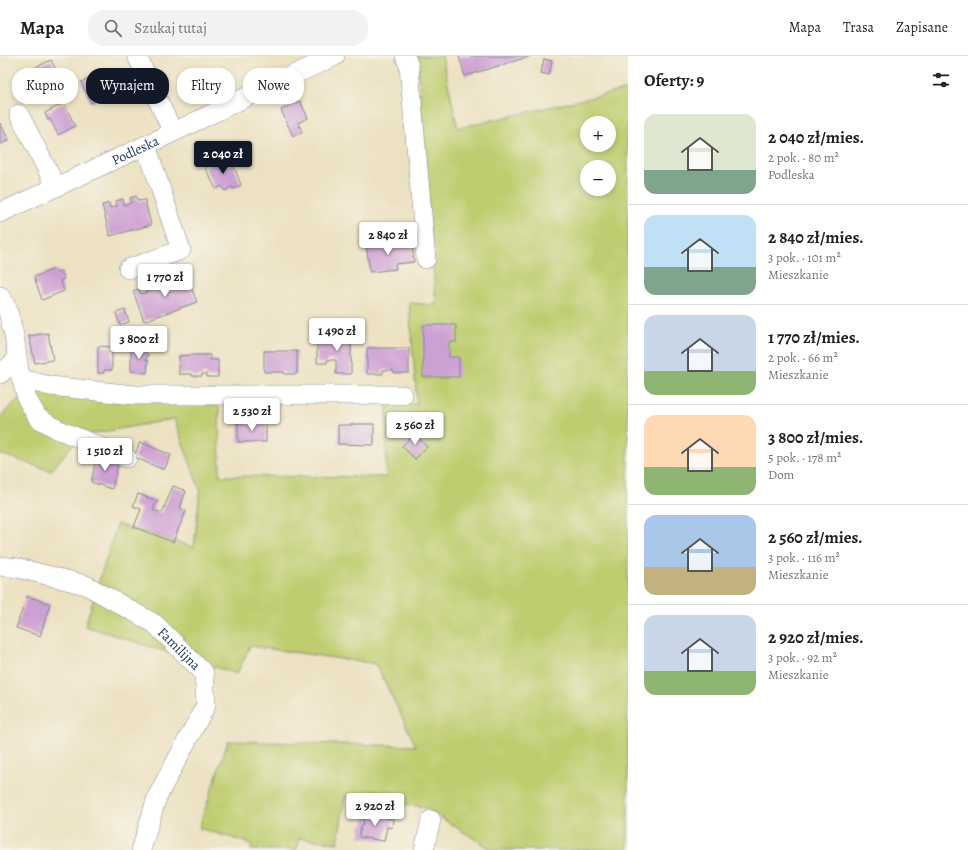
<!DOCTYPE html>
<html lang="pl">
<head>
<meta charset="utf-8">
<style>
  body { margin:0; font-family:Alegreya,serif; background:#f2f2f2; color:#202124; height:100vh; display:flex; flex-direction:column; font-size:15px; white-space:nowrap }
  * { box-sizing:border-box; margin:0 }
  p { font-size:13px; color:#757577 }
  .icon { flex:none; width:22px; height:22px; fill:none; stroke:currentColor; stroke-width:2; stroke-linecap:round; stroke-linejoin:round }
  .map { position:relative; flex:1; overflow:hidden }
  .drawer { display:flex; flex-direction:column; background:#fff; width:340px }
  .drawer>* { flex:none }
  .hud { position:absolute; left:12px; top:12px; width:380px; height:36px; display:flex; gap:8px }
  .buttons { position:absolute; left:580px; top:60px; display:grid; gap:8px }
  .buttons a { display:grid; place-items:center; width:36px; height:36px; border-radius:50%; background:#fff; box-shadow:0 2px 6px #0003; font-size:20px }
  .price { position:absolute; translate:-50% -34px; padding:0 9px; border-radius:4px; background:#fff; color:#222; font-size:13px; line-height:26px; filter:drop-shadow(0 1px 2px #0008) }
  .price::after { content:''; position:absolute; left:50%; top:24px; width:12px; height:9px; margin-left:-6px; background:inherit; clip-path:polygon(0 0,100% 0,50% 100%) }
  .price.selected { background:#111827; color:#fff }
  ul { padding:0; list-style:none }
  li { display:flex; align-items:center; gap:12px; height:100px; padding:0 16px }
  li+li { border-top:1px solid #e0e0e0 }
  li span { display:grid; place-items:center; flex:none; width:112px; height:80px; border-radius:12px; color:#555 }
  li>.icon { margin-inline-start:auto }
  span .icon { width:48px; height:48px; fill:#fffc; stroke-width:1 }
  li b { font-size:17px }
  h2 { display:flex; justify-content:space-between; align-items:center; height:48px; padding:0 16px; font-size:17px }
  .chip { padding:0 14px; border-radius:16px; background:#fff; box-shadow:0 2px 6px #0003; font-size:14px; line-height:36px }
  .chip.selected { background:#111827; color:#fff }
  header { display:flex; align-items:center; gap:24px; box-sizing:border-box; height:56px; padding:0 20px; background:#fff; border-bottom:1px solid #e0e0e0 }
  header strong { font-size:19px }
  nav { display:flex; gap:22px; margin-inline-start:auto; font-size:14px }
  .search { width:280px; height:36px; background:#f2f2f2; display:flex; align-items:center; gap:10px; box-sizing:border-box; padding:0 14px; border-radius:16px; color:#757577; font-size:15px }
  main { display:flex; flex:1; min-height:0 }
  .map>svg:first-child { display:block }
</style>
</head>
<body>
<header>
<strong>Mapa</strong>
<div class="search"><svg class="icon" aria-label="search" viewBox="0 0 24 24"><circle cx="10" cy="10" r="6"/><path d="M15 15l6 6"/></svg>Szukaj tutaj</div>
<nav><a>Mapa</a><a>Trasa</a><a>Zapisane</a></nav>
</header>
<main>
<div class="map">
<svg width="628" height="794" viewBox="0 0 628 794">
  <rect width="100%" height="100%" fill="#f7f3e8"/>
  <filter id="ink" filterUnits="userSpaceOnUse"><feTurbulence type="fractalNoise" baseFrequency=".025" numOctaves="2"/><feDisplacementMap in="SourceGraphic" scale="8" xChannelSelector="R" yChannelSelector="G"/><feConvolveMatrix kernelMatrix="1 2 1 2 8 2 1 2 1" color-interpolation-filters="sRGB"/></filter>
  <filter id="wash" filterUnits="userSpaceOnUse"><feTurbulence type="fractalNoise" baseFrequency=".012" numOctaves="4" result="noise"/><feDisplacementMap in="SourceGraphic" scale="16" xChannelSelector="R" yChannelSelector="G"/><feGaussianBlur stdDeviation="0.9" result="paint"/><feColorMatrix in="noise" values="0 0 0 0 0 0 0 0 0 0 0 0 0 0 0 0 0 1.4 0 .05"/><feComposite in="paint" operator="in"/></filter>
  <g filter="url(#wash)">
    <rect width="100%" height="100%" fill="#ece1c1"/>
    <path fill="#bfcd6f" stroke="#6d7e66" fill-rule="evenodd" d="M 417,0 L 442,0 L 458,72 L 628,33 L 628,794 L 492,794 L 424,751 L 345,740 L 338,787 L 299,782 L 297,794 L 251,794 L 252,788 L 199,772 L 228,685 L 416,690 L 376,608 L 250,590 L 237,618 L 85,570 L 117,468 L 194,491 L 200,434 L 174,363 L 91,378 L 73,388 L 51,415 L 0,398 L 0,361 L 28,333 L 219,350 L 220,420 L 386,421 L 387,348 L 417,348 L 409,247 L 436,249 ZM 587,67 L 609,67 L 609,89 L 587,89 ZM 587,111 L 609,111 L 609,133 L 587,133 Z"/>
    <g id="blocks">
      <path fill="#cda0d3" d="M 459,0 L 531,0 L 465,20 Z
        M 544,3 L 552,5 L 549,19 L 541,17 Z
        M 51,4 L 60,22 L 37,33 L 28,15 Z
        M 99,14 L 111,37 L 91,47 L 81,26 L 94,20 L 93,16 Z
        M 300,45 L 308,62 L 298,67 L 302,76 L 293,80 L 281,54 Z
        M 64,47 L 75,70 L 58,79 L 50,63 L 48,64 L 45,57 Z
        M 0,67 L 9,84 L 0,89 Z
        M 221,100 L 227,110 L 233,108 L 241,129 L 233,133 L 232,131 L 225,135 L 222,130 L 216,133 L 205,112 L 218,105 L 216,102 Z
        M 136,140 L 138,145 L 145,144 L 151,169 L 110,180 L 102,149 L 109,147 L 110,152 L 117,150 L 116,145 L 123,143 L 124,149 L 131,147 L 130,142 Z
        M 393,186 L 394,190 L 412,188 L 414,206 L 395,208 L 396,213 L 370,216 L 366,189 Z
        M 55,213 L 57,217 L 61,215 L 64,223 L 60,224 L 64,235 L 42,244 L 34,221 Z
        M 179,218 L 181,223 L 187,221 L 197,246 L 144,265 L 133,235 L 139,233 L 141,238 L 148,236 L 146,230 L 152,228 L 154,233 L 161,231 L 159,225 L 166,223 L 168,228 L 174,226 L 173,220 Z
        M 125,254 L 129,266 L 120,269 L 116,257 Z
        M 423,269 L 456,269 L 456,286 L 449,286 L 449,301 L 459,301 L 459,321 L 423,321 Z
        M 329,276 L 351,276 L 351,318 L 336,318 L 336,304 L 327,304 L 327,307 L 317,307 L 317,286 L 329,286 Z
        M 48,277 L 53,304 L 35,307 L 29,280 Z
        M 98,290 L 112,291 L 112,314 L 104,314 L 104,317 L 98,317 Z
        M 131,292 L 146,292 L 146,298 L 148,298 L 148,301 L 146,301 L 146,304 L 148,304 L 147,317 L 131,315 Z
        M 367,292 L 409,292 L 409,317 L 394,317 L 393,314 L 383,314 L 383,318 L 367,318 Z
        M 264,295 L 297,295 L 297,318 L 284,318 L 284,316 L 264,316 Z
        M 192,299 L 210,299 L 210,304 L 218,304 L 218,321 L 207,321 L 207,318 L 202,318 L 202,320 L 192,320 L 192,318 L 179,318 L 179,300 Z
        M 238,366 L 266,366 L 266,386 L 238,386 Z
        M 352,368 L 374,368 L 374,389 L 338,388 L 338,369 L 352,369 Z
        M 415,378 L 427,391 L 415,403 L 402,390 Z
        M 140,386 L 171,399 L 164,414 L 134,401 Z
        M 97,399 L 119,405 L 112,433 L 91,426 Z
        M 173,430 L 186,435 L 180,452 L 186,455 L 173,486 L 134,471 L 141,453 L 133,450 L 138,438 L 157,445 L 153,454 L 162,457 Z
        M 27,540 L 50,548 L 40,580 L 16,572 Z
        M 365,758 L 393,763 L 392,772 L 387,771 L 384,785 L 359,781 L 361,769 L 363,769 Z"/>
    </g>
  </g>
  <g filter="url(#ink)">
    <use href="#blocks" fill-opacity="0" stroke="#848890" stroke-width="1"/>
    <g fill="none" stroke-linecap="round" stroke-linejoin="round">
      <g stroke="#848890" stroke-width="20">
        <g id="minor">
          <path d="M 137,0 L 169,68 L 172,77"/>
          <path d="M 405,0 L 409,10 L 426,203"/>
          <path d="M 19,58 L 56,131"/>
          <path id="s1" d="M 0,157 L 172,77 L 271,29 L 335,0"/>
          <path d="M 128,213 L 181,194 L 146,89"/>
          <path d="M 0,240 L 7,252 L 14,279 L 19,314 L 27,343 L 38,362 L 57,373 L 127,402"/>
          <path d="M 0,318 L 17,304"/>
          <path d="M 22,323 L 50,330 L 135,339 L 403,339"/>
          <path id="s2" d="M 0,510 L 18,512 L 86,529 L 155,568 L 204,617 L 206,649 L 157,741 L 141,794"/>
          <path d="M 424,794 L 431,764"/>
        </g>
      </g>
      <use href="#minor" stroke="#fff" stroke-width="19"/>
    </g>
  </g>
  <g text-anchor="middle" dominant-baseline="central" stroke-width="3.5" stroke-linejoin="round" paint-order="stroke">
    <g font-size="14" fill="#1b2f5e" stroke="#f7f3e8">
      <text stroke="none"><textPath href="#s1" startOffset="149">Podleska</textPath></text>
      <text stroke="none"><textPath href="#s2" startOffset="202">Familijna</textPath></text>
    </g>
  </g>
</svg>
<div class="buttons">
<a>+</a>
<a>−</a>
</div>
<b class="price selected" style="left:223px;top:119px">2 040 zł</b>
<b class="price" style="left:388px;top:200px">2 840 zł</b>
<b class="price" style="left:165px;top:242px">1 770 zł</b>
<b class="price" style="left:337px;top:296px">1 490 zł</b>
<b class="price" style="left:139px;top:304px">3 800 zł</b>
<b class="price" style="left:252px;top:376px">2 530 zł</b>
<b class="price" style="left:415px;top:390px">2 560 zł</b>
<b class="price" style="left:105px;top:416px">1 510 zł</b>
<b class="price" style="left:375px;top:771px">2 920 zł</b>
<div class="hud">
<a class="chip">Kupno</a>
<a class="chip selected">Wynajem</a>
<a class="chip">Filtry</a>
<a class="chip">Nowe</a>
</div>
</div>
<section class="drawer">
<h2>Oferty: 9<svg class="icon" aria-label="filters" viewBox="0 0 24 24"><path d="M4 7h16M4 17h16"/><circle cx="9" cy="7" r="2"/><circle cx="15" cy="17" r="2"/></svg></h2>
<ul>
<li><span style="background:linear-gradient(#dfe7d0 70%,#7fa58c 0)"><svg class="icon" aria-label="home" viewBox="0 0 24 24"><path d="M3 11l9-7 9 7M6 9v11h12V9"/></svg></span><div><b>2 040 zł/mies.</b><p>2 pok. · 80 m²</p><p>Podleska</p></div></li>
<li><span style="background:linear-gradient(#bfe0f5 65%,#7fa58c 0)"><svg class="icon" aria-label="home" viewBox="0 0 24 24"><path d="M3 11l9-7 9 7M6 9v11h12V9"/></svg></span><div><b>2 840 zł/mies.</b><p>3 pok. · 101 m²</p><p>Mieszkanie</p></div></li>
<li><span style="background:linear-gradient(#c9d6e8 70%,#8fb573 0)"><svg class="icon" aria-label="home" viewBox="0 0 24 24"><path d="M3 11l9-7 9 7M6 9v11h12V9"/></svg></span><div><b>1 770 zł/mies.</b><p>2 pok. · 66 m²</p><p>Mieszkanie</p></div></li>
<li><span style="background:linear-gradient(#ffd9b3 65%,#8fb573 0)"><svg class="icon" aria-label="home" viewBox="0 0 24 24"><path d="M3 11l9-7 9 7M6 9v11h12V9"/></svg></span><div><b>3 800 zł/mies.</b><p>5 pok. · 178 m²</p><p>Dom</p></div></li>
<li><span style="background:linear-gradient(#a9c7e8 65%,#c2b280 0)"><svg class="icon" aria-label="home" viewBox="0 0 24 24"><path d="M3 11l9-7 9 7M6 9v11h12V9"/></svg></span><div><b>2 560 zł/mies.</b><p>3 pok. · 116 m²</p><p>Mieszkanie</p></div></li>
<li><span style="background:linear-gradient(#c9d6e8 70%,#8fb573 0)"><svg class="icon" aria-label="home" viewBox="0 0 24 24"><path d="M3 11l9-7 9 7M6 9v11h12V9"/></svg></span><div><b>2 920 zł/mies.</b><p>3 pok. · 92 m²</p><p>Mieszkanie</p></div></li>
</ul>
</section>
</main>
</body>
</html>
